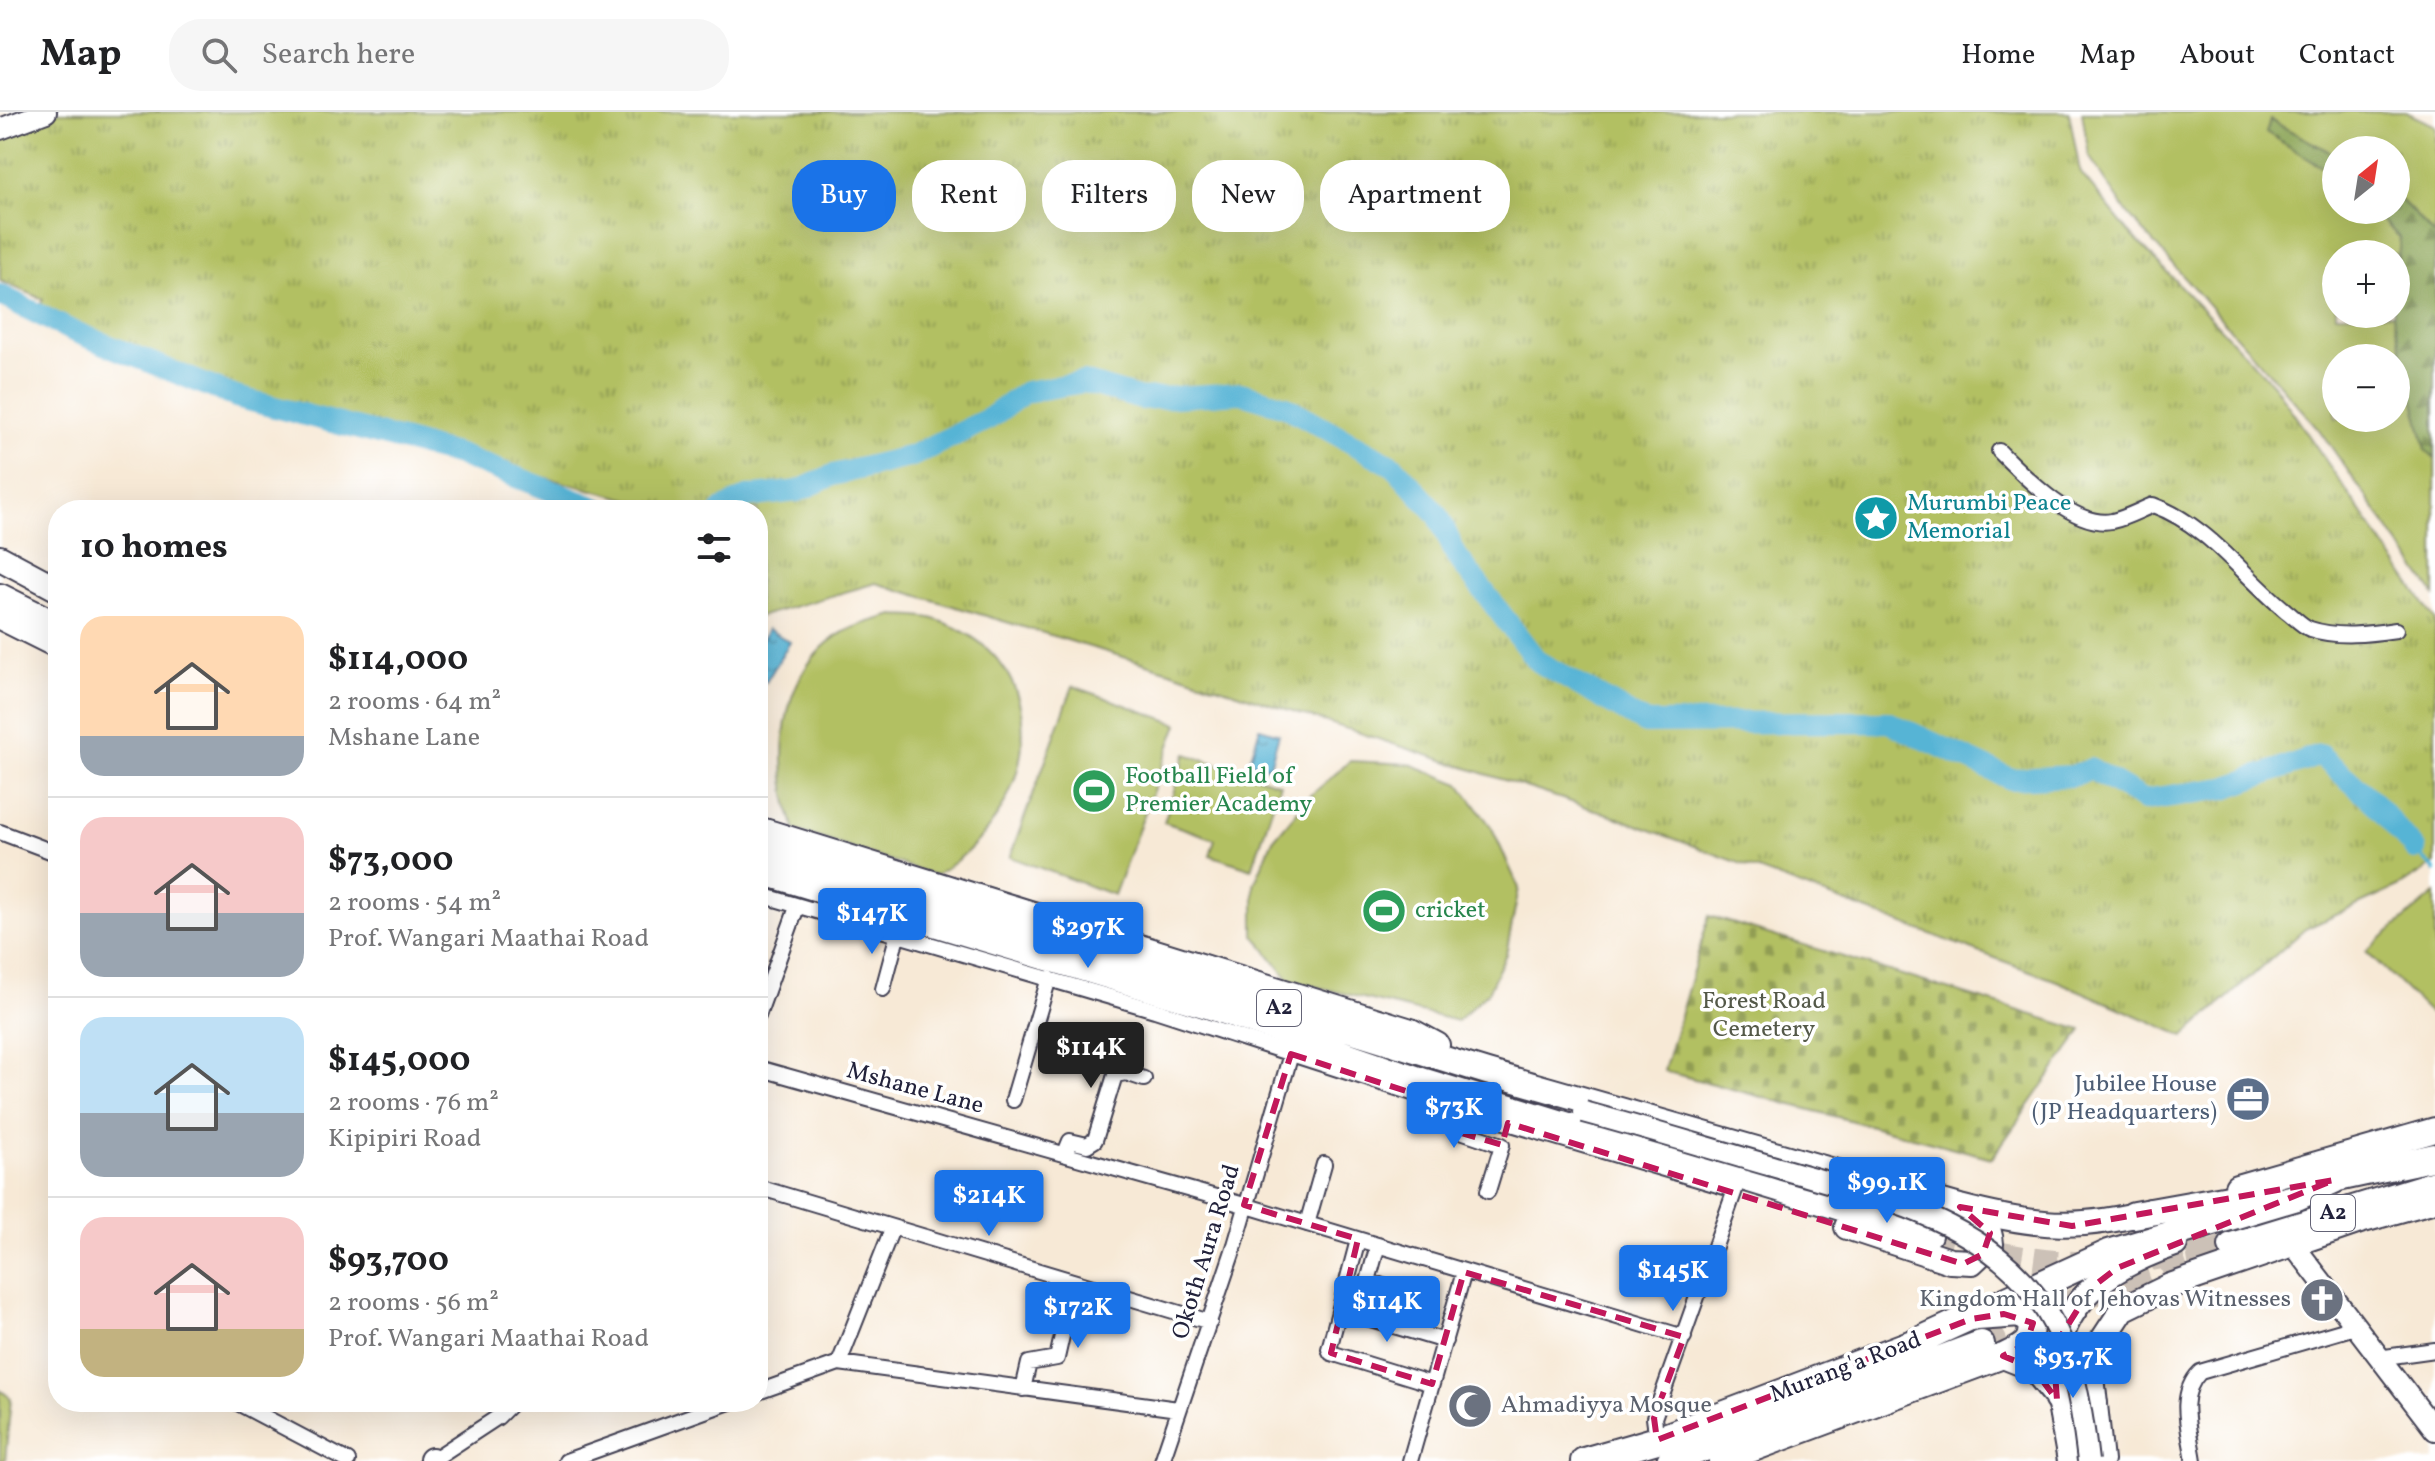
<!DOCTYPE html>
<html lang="en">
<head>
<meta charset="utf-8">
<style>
  body { margin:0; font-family:Vollkorn,serif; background:#f6f6f6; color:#202124; height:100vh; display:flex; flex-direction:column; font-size:30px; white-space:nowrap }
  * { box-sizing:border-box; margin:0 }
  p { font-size:26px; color:#757577 }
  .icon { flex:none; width:44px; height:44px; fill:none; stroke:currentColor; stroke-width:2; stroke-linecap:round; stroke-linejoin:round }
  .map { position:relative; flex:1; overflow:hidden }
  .sheet { position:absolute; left:48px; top:388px; width:720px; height:912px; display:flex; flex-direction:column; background:#fff; border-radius:32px; box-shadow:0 8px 32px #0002 }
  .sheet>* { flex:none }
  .guide { position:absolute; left:792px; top:48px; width:760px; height:72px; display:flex; gap:16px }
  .needle { width:52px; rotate:30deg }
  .buttons { position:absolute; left:2322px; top:24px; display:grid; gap:16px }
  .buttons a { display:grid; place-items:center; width:88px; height:88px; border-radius:50%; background:#fff; box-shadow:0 8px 32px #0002; font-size:40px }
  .price { position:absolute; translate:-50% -68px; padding:0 18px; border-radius:8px; background:#1a73e8; color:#fff; font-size:26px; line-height:52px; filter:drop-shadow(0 2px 4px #0008) }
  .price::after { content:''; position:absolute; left:50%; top:48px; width:24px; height:18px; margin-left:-12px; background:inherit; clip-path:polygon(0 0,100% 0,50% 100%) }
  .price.selected { background:#222; color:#fff }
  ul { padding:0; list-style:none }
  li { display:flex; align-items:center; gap:24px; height:200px; padding:0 32px }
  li+li { border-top:2px solid #e0e0e0 }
  li span { display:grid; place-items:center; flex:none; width:224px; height:160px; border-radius:24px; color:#555 }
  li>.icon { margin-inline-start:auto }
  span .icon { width:96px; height:96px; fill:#fffc; stroke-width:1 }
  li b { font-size:34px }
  h2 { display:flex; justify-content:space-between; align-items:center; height:96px; padding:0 32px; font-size:34px }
  .tag { padding:0 28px; border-radius:32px; background:#fff; box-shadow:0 8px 32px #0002; font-size:28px; line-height:72px }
  .tag.selected { background:#1a73e8; color:#fff }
  header { display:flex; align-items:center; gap:48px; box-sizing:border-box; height:112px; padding:0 40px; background:#fff; border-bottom:2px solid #e0e0e0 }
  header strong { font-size:38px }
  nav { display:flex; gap:44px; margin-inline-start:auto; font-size:28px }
  .search { width:560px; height:72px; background:#f6f6f6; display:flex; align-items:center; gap:20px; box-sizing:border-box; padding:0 28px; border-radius:32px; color:#757577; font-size:30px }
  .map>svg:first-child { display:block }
</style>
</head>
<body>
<header>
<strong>Map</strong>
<div class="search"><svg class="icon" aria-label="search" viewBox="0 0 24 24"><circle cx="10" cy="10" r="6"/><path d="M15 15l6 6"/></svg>Search here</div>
<nav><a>Home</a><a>Map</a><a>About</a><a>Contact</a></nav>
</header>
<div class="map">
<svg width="2435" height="1349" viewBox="0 0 2435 1349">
  <defs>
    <pattern id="forest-firs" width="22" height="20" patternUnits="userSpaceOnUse" patternTransform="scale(2)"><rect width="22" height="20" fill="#8da658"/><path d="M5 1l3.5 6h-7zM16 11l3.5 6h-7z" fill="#73874a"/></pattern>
    <pattern id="cemetery-stones" width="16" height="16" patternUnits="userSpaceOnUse" patternTransform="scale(2)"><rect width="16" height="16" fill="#b2c062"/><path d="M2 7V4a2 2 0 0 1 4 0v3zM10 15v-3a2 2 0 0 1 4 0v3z" fill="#909c52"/></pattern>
    <pattern id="park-tufts" width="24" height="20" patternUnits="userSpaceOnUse" patternTransform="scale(2)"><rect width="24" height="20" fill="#b2c062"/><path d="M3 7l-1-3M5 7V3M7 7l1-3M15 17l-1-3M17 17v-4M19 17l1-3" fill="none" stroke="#909c52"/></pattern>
    <pattern id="water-ripples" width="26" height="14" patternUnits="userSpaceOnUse" patternTransform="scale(2)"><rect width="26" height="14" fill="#57b4d5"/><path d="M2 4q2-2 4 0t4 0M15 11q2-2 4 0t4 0" fill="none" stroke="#4892ae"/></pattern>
  </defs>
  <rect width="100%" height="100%" fill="#fff"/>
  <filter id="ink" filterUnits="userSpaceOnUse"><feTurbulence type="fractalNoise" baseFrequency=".0125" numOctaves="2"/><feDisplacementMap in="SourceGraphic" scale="16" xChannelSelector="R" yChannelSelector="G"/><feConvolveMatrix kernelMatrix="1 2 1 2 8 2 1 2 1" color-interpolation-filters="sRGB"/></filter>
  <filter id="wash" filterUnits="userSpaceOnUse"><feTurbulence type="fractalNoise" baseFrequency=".006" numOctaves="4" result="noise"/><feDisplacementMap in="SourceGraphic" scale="32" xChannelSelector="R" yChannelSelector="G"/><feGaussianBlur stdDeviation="1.8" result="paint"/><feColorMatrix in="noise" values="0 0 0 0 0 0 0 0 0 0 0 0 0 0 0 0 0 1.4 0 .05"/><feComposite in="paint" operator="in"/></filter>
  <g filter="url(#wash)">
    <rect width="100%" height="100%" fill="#f7e9d6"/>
    <path fill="#b2c062" stroke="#6a714e" stroke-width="2" fill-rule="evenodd" d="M 2082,0 L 2406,0 L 2435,14 L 2435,483 L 2318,316 L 2128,102 L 2089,44 ZM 2336,38 L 2396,38 L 2396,98 L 2336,98 ZM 2336,142 L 2396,142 L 2396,202 L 2336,202 ZM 2336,246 L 2396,246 L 2396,306 L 2336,306 Z
      M 894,503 C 908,504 925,503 937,508 C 1066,552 1036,706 935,763 L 795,718 C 776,662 776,581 822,536 C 842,516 868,510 894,503 Z
      M 1073,574 L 1178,612 L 1114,783 L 1010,745 Z
      M 1186,642 L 1280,672 L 1252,757 L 1210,743 L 1215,727 L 1164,710 Z
      M 1350,649 L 1410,652 L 1460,672 L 1492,716 L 1519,776 L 1506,842 L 1488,880 L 1457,909 L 1289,868 L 1254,823 L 1254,772 L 1273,728 L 1308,686 Z
      M 2435,782 L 2435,906 L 2366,839 Z
      M 0,1278 L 11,1286 L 5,1349 L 0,1349 Z"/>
    <path fill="url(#forest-firs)" stroke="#58644a" stroke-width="2" d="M 2270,8 L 2336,43 L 2336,64 L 2266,20 Z
      M 2396,83 L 2435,123 L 2435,346 L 2426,338 L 2393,204 L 2400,126 L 2371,98 L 2396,98 Z"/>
    <path fill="url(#cemetery-stones)" stroke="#6a714e" stroke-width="2" d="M 1709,804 L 2082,918 L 1992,1046 L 1664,959 Z"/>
    <path fill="url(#park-tufts)" stroke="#6a714e" stroke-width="2" d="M 40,0 L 2069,0 L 2080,60 L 2128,119 L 2274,273 L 2435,508 L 2435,752 L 2400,774 L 2305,817 L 2184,924 L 2057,869 L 1602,700 L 1170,559 L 876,471 L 758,505 L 758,398 L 696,398 L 635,389 L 236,285 L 39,197 L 43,187 L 0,169 L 0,15 Z"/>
    <path fill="url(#water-ripples)" stroke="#3c6b88" stroke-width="2" d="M 768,517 L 790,530 L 766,570 L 758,565 L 758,534 Z
      M 1260,616 L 1279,622 L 1270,654 L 1260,657 L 1250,648 Z"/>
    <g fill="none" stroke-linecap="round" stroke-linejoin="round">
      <path stroke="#57b4d5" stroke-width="4" d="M 2415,737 L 2435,759"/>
      <path stroke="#57b4d5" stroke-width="22" d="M 0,183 L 70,218 L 236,285 L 459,343 L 601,398
        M 722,398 L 747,385 L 798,379 L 833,363 L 912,344 L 990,306 L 1025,280 L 1084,270 L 1141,287 L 1241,281 L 1285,294 L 1395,355 L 1438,403 L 1456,443 L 1537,549 L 1645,611 L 1888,610 L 2011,667 L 2072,664 L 2091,657 L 2144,688 L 2225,676 L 2320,643 L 2371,687 L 2415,737"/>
    </g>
  </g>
  <g filter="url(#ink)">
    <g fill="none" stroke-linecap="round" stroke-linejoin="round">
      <path stroke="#ccc1b7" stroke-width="24" stroke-dasharray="24 12" stroke-linecap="butt" d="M 1929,1123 C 1982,1138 2031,1152 2087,1151
        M 2151,1147 L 2232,1134"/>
      <path stroke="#ccc1b7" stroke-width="26" stroke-dasharray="26 13" stroke-linecap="butt" d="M 1981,1232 L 2088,1183 L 2232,1134"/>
      <g stroke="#424052" stroke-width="18">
        <path id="street" d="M 1999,339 C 2024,364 2073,416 2112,409 C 2126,406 2140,398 2153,393 C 2208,413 2242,463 2286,499 C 2293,504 2302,514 2310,517 C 2337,526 2369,522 2396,518
          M 0,720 L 58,742
          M 758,782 L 1155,898 L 1474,1001 L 1735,1078 L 1654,1306 L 1657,1328
          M 883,877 L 898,821
          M 758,904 L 797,795
          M 758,956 L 1244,1093 L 1684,1225
          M 1013,988 L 1049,866
          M 1462,997 L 1458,1018 L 1502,1033 L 1488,1079
          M 1065,1041 L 1070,1029 L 1087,1033 L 1095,1028 L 1115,963 L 1126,961 L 1144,967
          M 758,1075 L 1210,1210
          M 1307,1112 L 1324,1052
          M 892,1117 L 839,1251 L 1178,1297
          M 1358,1128 L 1329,1237 L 1331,1241 L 1432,1272
          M 1378,1133 L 1368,1169 L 1407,1182
          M 1340,1198 L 1445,1229
          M 2378,1246 L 2435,1238
          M 1023,1277 L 1029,1251 L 1057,1246 L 1074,1171
          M 758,1280 L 839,1251
          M 236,1290 L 348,1349
          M 431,1349 L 498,1305 L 513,1290
          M 566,1349 L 730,1290
          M 1162,1349 L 1235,1133 L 1291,942
          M 1410,1349 L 1464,1160
          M 2194,1349 C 2190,1319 2176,1284 2200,1260 L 2355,1215"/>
      </g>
      <g stroke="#424052" stroke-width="24">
        <path id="secondary" d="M 0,17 L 46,0
          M 2292,1131 L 2435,1318
          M 2100,1232 L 2093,1255 L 2103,1349
          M 2057,1288 L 2068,1349"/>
      </g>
      <g stroke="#424052" stroke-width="28">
        <path id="primary" d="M 0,446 L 58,477
          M 0,484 L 58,513
          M 0,505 L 58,534
          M 758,717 L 1411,919 L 1437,933
          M 758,736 L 1487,960 L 1960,1095 C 2033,1114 2077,1119 2151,1099
          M 758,759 L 1207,894 L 1425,969 L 1929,1123
          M 2237,1075 L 2435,1018
          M 1847,1115 L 1950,1149 L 1972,1150 L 1991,1132 C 1990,1114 1983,1109 1969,1100
          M 2100,1232 L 2123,1197 L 2170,1174 L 2360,1109 L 2435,1088
          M 2003,1244 L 2033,1256 L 2056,1284
          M 2057,1288 C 2045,1200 2098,1158 2175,1132
          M 2060,1288 L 2081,1280 L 2095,1292
          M 432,1349 L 432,1348
          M 1721,1349 L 2003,1244 C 2018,1237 2034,1232 2030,1212 L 2021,1203 L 1977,1206"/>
      </g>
      <g stroke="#424052" stroke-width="30">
        <path id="highway" d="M 2319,1070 L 2435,1045
          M 2134,1103 L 2268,1079
          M 2232,1134 L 2435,1072
          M 1584,1349 L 1657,1328 L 1918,1229 L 2109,1141 L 2297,1085 L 2334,1068
          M 1670,1349 L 1981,1232"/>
      </g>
      <use href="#street" stroke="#fff" stroke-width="14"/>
      <use href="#secondary" stroke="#fff" stroke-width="20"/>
      <use href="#primary" stroke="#fff" stroke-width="24"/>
      <use href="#highway" stroke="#fff" stroke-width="26"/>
      <g stroke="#424052" stroke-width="24" stroke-linecap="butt">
        <path id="secondary-bridge" d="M 1584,1000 C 1647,1017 1709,1036 1772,1054 C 1865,1082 1973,1102 2035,1183 C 2073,1233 2081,1289 2088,1349"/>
      </g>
      <use href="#secondary-bridge" stroke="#fff" stroke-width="20"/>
    </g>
  </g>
  <path fill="none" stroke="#c2185b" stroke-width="6" stroke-dasharray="16 10" stroke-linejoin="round" d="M 1291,942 L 1462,997 L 1455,1019 L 1502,1033 L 1508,1011 L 1963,1152 L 1983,1142 L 1990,1121 L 1960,1095 L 2072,1114 L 2334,1068 L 2117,1156 L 2091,1176 L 2061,1224 L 2054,1248 L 2057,1288 L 2033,1256 L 2003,1244 L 2026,1232 L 2033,1211 L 2004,1202 L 1971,1207 L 1657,1328 L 1654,1306 L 1684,1225 L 1464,1160 L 1432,1272 L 1331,1241 L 1358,1127 L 1244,1093 Z"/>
  <defs>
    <g id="sight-disc" transform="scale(2.3)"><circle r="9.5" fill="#0f9aa8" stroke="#fff"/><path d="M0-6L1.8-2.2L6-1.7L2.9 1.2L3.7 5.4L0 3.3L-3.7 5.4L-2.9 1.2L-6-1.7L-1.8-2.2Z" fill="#fff"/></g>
    <g id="stadium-disc" transform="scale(2.3)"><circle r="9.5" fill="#2e9e5b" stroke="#fff"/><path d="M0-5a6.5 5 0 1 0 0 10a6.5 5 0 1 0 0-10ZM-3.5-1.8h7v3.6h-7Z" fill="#fff"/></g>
    <g id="office-disc" transform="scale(2.3)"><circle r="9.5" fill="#5c6f8a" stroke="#fff"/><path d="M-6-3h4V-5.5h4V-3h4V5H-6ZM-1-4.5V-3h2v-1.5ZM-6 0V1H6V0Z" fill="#fff"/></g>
    <g id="church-disc" transform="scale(2.3)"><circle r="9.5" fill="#6b7280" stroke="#fff"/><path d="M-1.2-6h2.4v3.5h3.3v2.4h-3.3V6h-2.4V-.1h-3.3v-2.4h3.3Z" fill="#fff"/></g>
    <g id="mosque-disc" transform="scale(2.3)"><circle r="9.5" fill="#6b7280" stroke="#fff"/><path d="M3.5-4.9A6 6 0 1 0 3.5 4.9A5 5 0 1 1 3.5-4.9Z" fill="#fff"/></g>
  </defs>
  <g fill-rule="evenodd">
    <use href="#sight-disc" x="1876" y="406"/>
    <use href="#stadium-disc" x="1094" y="679"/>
    <use href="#stadium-disc" x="1384" y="799"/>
    <use href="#office-disc" x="2248" y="987"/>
    <use href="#church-disc" x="2322" y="1188"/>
    <use href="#mosque-disc" x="1470" y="1294"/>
  </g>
  <g text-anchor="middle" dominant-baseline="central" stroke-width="7" stroke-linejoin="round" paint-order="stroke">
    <g fill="#fff" stroke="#646476" stroke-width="2">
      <rect x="1257" y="878" width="44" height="36" rx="6"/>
      <rect x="2311" y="1083" width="44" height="36" rx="6"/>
    </g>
    <g font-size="22" font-weight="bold" fill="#22223b">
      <text x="1279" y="896">A2</text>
      <text x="2333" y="1101">A2</text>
    </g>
    <g font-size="24" fill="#0d838f" stroke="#fff" text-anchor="start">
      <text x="1907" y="392">Murumbi Peace<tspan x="1907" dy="28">Memorial</tspan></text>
    </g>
    <g font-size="24" fill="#27864d" stroke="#fff" text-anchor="start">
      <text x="1125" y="665">Football Field of<tspan x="1125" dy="28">Premier Academy</tspan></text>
      <text x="1415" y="799">cricket</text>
    </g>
    <g font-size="24" fill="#545949" stroke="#fff">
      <text x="1764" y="890">Forest Road<tspan x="1764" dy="28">Cemetery</tspan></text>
    </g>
    <g font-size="24" fill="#4e5e75" stroke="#fff" text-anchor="end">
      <text x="2217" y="973">Jubilee House<tspan x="2217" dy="28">(JP Headquarters)</tspan></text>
    </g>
    <g font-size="24" fill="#22223b" stroke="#fff">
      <text transform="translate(915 977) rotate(15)">Mshane Lane</text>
      <text transform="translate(1207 1140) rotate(-73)">Okoth Aura Road</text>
      <text transform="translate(1846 1256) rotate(-21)">Murang'a Road</text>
    </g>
    <g font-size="24" fill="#5b616d" stroke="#fff" text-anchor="end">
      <text x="2291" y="1188">Kingdom Hall of Jehovas Witnesses</text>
      <text x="1501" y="1294" text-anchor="start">Ahmadiyya Mosque</text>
    </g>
  </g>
</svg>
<div class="buttons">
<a><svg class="needle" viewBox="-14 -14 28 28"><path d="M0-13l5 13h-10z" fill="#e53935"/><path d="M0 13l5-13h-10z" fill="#757577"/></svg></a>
<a>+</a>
<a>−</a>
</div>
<b class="price" style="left:872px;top:844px">$147K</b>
<b class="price" style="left:1088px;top:858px">$297K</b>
<b class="price selected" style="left:1091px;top:978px">$114K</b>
<b class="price" style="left:1454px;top:1038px">$73K</b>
<b class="price" style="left:1887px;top:1113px">$99.1K</b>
<b class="price" style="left:989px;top:1126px">$214K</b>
<b class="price" style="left:1673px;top:1201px">$145K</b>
<b class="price" style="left:1387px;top:1232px">$114K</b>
<b class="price" style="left:1078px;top:1238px">$172K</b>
<b class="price" style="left:2073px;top:1288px">$93.7K</b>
<div class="guide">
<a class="tag selected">Buy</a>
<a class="tag">Rent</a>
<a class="tag">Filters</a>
<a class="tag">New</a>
<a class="tag">Apartment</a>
</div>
<section class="sheet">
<h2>10 homes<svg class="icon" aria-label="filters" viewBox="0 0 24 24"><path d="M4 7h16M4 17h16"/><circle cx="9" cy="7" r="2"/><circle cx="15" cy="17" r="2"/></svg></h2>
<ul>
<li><span style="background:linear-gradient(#ffd9b3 75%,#9aa5b1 0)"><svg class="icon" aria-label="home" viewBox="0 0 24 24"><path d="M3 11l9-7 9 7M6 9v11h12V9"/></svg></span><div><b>$114,000</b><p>2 rooms · 64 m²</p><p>Mshane Lane</p></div></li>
<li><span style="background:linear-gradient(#f6c9c9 60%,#9aa5b1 0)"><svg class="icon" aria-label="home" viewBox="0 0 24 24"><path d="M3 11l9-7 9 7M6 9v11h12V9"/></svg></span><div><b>$73,000</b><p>2 rooms · 54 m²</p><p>Prof. Wangari Maathai Road</p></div></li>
<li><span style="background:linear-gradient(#bfe0f5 60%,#9aa5b1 0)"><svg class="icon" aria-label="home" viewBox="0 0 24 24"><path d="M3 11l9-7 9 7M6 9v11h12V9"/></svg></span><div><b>$145,000</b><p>2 rooms · 76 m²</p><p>Kipipiri Road</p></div></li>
<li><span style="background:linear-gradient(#f6c9c9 70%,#c2b280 0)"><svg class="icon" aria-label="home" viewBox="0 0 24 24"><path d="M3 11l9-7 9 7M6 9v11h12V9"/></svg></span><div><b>$93,700</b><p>2 rooms · 56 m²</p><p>Prof. Wangari Maathai Road</p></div></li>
</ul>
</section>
</div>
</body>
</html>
